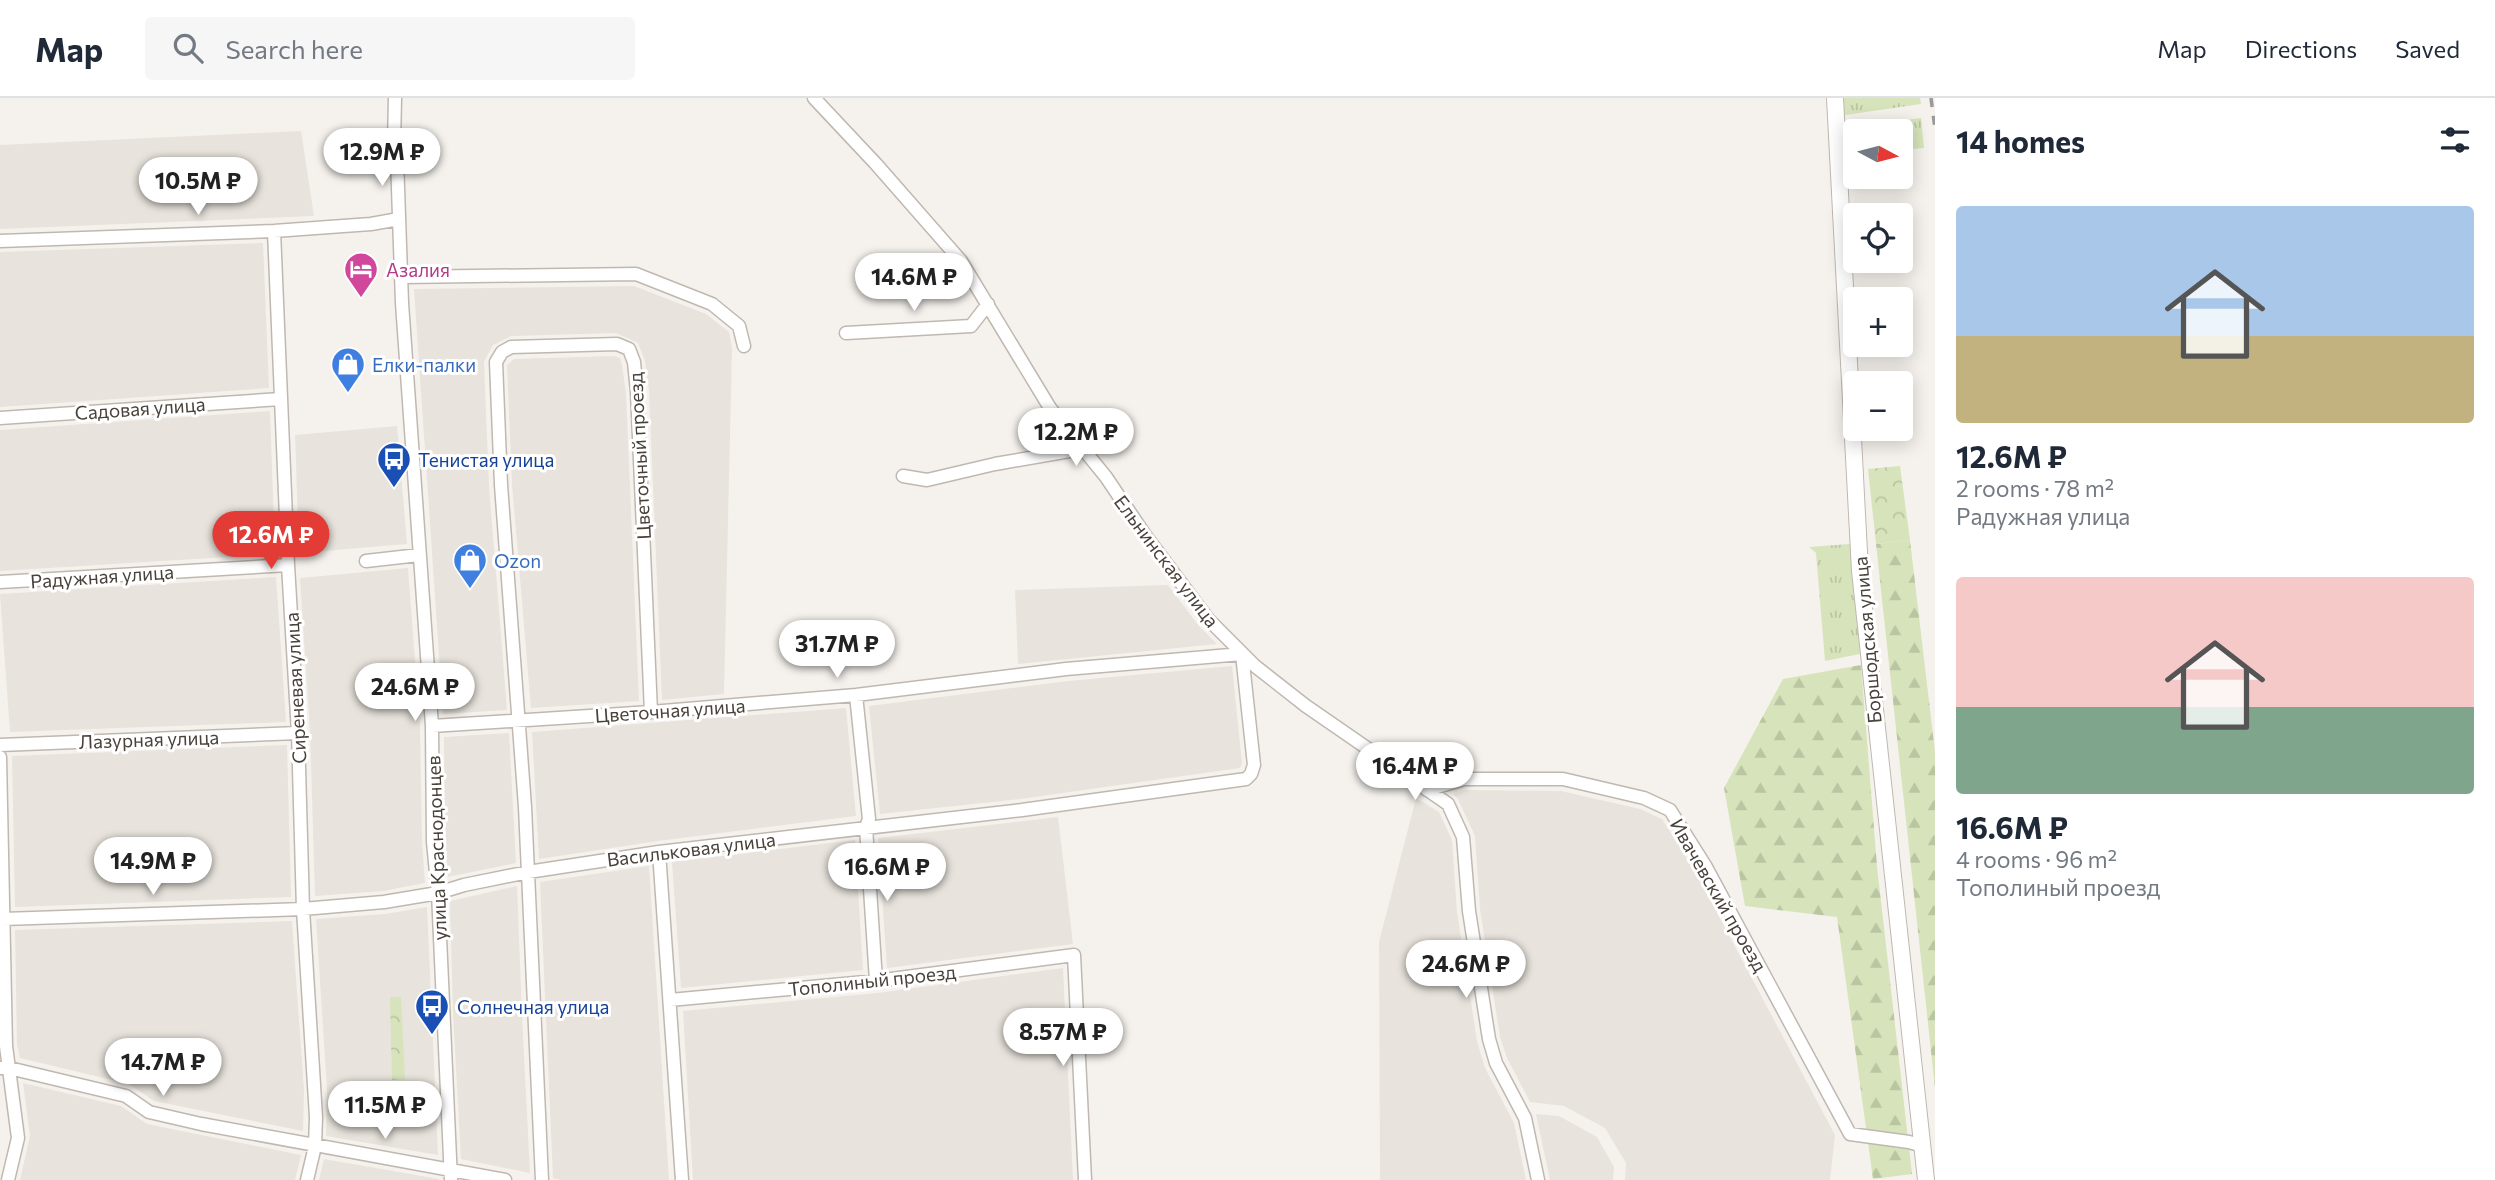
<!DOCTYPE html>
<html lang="en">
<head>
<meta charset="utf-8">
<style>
  body { margin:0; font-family:Commissioner,sans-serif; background:#f6f6f7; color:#1f2937; height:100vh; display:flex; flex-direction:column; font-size:26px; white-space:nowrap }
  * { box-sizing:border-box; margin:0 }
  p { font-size:23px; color:#747a83 }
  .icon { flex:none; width:38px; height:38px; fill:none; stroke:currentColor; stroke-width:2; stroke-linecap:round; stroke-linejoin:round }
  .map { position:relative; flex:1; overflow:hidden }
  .panel { display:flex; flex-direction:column; background:#fff; width:560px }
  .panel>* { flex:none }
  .needle { width:46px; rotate:97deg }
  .buttons { position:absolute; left:1843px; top:21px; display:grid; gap:14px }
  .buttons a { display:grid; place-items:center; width:70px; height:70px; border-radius:7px; background:#fff; box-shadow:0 4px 18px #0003; font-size:35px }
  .price { position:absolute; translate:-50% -60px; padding:0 16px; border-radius:24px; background:#fff; color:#222; font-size:23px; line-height:46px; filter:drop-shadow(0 2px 4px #0008) }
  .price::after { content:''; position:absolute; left:50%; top:42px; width:21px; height:16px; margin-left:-10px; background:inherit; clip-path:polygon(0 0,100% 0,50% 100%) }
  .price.on { background:#e33b36; color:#fff }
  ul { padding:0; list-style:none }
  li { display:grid; align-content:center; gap:14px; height:371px; padding:0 21px }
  li span { display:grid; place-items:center; height:217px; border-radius:7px; color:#555 }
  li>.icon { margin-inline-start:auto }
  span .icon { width:126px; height:126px; fill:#fffc; stroke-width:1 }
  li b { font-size:30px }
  h2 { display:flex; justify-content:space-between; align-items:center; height:84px; padding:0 21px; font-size:30px }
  header { display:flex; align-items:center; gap:42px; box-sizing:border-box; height:98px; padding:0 35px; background:#fff; border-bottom:2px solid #e0e1e3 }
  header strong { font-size:33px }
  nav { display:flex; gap:38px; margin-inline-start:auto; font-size:24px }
  .search { width:490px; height:63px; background:#f6f6f7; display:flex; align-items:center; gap:18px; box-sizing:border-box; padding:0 24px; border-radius:7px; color:#747a83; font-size:26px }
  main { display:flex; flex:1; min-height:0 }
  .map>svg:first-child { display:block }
</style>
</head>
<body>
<header>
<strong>Map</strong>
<div class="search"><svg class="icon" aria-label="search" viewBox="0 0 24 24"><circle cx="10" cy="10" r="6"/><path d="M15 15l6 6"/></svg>Search here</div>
<nav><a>Map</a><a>Directions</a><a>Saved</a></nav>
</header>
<main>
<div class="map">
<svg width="1935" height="1082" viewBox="0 0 1935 1082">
  <defs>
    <pattern id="grass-tufts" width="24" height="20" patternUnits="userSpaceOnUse" patternTransform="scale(1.75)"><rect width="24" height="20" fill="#d7e4bb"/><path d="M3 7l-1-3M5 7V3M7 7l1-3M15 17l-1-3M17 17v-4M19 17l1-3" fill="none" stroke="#bac5a2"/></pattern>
    <pattern id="forest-firs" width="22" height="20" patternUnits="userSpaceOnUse" patternTransform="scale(1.75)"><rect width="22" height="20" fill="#d7e4bb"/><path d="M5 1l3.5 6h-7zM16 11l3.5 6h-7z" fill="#bac5a2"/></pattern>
    <pattern id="park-crowns" width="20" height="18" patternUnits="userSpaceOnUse" patternTransform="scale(1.75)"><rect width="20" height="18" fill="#d7e4bb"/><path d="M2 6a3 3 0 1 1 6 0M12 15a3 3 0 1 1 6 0" fill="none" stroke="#bac5a2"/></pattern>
  </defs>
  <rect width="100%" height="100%" fill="#f5f2ed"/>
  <path fill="#e8e3dc" d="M 301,33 L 314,118 L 0,131 L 0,47 Z
    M 263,145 L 269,290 L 0,309 L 0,154 Z
    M 634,188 L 706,216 L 729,234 L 732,251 L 724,596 L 662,602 L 649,293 L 645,263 L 638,245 L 616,235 L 511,238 L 493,247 L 484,264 L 489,388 L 507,612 L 443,616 L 414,191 Z
    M 614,258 L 620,260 L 622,267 L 626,295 L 639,603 L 531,610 L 512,386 L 507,267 L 514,261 Z
    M 270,313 L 275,456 L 0,473 L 0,332 Z
    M 397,328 L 407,446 L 299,455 L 295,337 Z
    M 408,470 L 420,629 L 422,744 L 425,785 L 383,793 L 315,798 L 310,634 L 300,480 Z
    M 276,479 L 286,624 L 10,634 L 0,496 Z
    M 1168,487 L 1199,528 L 1217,546 L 1018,566 L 1015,492 Z
    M 1232,568 L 1242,665 L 1240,670 L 1020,701 L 880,716 L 869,608 L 1068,583 Z
    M 846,610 L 856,718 L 658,743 L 539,761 L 532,634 Z
    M 509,635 L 516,765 L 448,779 L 445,743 L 444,639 Z
    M 287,647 L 291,799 L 15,809 L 12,658 Z
    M 1466,692 L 1561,693 L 1640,711 L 1662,721 L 1696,775 L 1835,1037 L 1830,1082 L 1625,1082 L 1626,1065 L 1605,1030 L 1564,1008 L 1530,1004 L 1507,960 L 1500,939 L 1480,811 L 1475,738 L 1458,701 L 1453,696 Z
    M 1416,700 L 1439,714 L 1452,742 L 1457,814 L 1477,943 L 1485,970 L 1514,1025 L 1526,1082 L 1380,1082 L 1379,844 Z
    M 1058,719 L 1073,846 L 887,870 L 878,740 Z
    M 855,742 L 863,872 L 681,890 L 672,764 Z
    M 649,768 L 669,1082 L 561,1082 L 553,1080 L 540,784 Z
    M 517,788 L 522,918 L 530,1075 L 461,1061 L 453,914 L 450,803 Z
    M 427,809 L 438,1057 L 326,1038 L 327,992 L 316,821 L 385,816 Z
    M 292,823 L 304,993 L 303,1033 L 154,1003 L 129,986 L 20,960 L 17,947 L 15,832 Z
    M 1063,870 L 1073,1082 L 693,1082 L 683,913 L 877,895 Z
    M 23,985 L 121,1008 L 147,1026 L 301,1057 L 295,1082 L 20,1082 L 30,1038 Z
    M 1536,1016 L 1559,1018 L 1597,1039 L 1614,1069 L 1613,1082 L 1550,1082 Z
    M 324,1061 L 439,1081 L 439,1082 L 319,1082 Z"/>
  <path fill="url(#grass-tufts)" d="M 1839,0 L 1920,0 L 1921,6 L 1839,18 Z
    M 1921,20 L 1924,50 L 1901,52 L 1900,33 L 1855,33 L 1855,55 L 1843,56 L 1841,31 Z
    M 1850,446 L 1860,556 L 1825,563 L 1816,455 L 1809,449 Z"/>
  <path fill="url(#forest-firs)" d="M 1910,442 L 1935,654 L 1935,990 L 1876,446 Z
    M 1861,567 L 1877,768 L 1912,1076 L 1873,1081 L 1837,819 L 1745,808 L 1724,690 L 1783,581 Z"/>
  <path fill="url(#park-crowns)" d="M 1900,368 L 1910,442 L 1876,446 L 1868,371 Z
    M 390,899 L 401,899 L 405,982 L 392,982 Z"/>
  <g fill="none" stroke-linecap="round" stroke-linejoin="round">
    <g stroke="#c0b8b0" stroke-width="15">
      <path id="minor" d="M 395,0 L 394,47 L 397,61 L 402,205 L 432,628 L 433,744 L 438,795 L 451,1082
        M 814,0 L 876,66 L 961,163 L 1050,310 L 1106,379 L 1145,437 L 1208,521 L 1255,568 L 1306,608 L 1448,706 L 1463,739 L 1469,813 L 1489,941 L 1496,965 L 1525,1020 L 1538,1082
        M 274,133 L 288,467 L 298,635 L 303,811 L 316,1019 L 315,1048 L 307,1082
        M 0,143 L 274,133 L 371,126 L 399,121
        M 402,179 L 636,176 L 712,206 L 739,228 L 744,248
        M 846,235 L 971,228 L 988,206
        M 0,320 L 281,301
        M 903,378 L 927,382 L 995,366 L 1081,351
        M 366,463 L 419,457
        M 0,484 L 288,467
        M 856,597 L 869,721 L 866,729 L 876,883
        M 0,647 L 298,635
        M 0,659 L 6,948 L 18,1040 L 8,1082
        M 1427,692 L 1464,681 L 1563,681 L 1644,700 L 1670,712 L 1706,769 L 1850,1036 L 1909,1044 L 1923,1048
        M 659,754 L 682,1082
        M 3,821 L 303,811 L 384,804 L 438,795 L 464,787 L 528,774 L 659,754 L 1022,712 L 1246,681 L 1251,676 L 1254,667 L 1242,556 L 1066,571 L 856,597 L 651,614 L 432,628
        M 670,902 L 876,883 L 1074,857 L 1085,1082
        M 0,970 L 9,970 L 126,998 L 149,1014 L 201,1026 L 505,1082
        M 542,1082 L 525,709 L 501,387 L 496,264 L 502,254 L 511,249 L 617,246 L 629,251 L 634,264 L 637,294 L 651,614"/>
    </g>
    <g stroke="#c0b8b0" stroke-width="18">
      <path id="tertiary" d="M 1835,0 L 1860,473 L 1926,1082"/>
    </g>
    <use href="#minor" stroke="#fff" stroke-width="12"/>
    <use href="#tertiary" stroke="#fff" stroke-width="16"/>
    <path stroke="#9a9a9a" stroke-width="3.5" stroke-dasharray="9 9" stroke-linecap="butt" d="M 1931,0 L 1935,31"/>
  </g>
  <defs>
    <g id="hotel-pin" transform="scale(1.75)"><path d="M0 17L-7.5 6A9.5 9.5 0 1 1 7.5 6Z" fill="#d1479c" stroke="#fff"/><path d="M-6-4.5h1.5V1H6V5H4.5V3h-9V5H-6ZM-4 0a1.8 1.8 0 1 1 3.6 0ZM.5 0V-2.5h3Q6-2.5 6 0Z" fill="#fff"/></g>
    <g id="shop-pin" transform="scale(1.75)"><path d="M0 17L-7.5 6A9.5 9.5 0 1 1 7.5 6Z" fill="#3f7fe0" stroke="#fff"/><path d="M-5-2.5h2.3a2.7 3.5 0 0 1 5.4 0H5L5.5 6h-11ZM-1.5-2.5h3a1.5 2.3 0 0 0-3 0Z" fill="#fff"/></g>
    <g id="bus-pin" transform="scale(1.75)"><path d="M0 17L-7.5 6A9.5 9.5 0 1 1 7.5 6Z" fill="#1a4fb4" stroke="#fff"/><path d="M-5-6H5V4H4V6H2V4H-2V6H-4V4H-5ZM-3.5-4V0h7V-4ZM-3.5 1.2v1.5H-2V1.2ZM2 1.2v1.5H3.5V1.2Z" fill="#fff"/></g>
  </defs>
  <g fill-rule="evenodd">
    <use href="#hotel-pin" x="361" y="171"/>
    <use href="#shop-pin" x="348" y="266"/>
    <use href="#bus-pin" x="394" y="361"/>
    <use href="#shop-pin" x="470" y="462"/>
    <use href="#bus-pin" x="432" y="908"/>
  </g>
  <g text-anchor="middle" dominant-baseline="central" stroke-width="6" stroke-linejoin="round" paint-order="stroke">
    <g font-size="19" fill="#b23c85" stroke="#fff" text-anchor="start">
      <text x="386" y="171">Азалия</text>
    </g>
    <g font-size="19" fill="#366cbe" stroke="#fff" text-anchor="start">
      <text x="372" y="266">Елки-палки</text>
      <text x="494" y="462">Ozon</text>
    </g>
    <g font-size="19" fill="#49423b" stroke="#fff">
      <text transform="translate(140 310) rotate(-4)">Садовая улица</text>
      <text transform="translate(639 358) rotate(-93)">Цветочный проезд</text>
      <text transform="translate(1167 463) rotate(53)">Ельнинская улица</text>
      <text transform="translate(102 478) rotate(-4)">Радужная улица</text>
      <text transform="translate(1867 542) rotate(-95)">Боршодская улица</text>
      <text transform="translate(295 590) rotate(-93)">Сиреневая улица</text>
      <text transform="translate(670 612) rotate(-4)">Цветочная улица</text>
      <text transform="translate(149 641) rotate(-2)">Лазурная улица</text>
      <text transform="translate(436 750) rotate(-92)">улица Краснодонцев</text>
      <text transform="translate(691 751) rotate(-7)">Васильковая улица</text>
      <text transform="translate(1719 797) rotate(60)">Ивачевский проезд</text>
      <text transform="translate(872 882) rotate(-6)">Тополиный проезд</text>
    </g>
    <g font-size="19" fill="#164399" stroke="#fff" text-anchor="start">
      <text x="418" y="361">Тенистая улица</text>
      <text x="457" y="908">Солнечная улица</text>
    </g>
  </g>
</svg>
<div class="buttons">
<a><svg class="needle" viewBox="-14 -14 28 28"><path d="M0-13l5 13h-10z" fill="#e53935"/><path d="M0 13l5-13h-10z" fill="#747a83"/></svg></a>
<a><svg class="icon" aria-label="locate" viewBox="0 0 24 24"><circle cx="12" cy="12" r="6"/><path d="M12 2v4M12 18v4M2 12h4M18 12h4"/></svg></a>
<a>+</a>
<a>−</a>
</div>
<b class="price" style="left:382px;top:90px">12.9M ₽</b>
<b class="price" style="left:198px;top:119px">10.5M ₽</b>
<b class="price" style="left:914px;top:215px">14.6M ₽</b>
<b class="price" style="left:1076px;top:370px">12.2M ₽</b>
<b class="price on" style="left:271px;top:473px">12.6M ₽</b>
<b class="price" style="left:837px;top:582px">31.7M ₽</b>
<b class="price" style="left:415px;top:625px">24.6M ₽</b>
<b class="price" style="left:1415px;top:704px">16.4M ₽</b>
<b class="price" style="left:153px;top:799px">14.9M ₽</b>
<b class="price" style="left:887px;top:805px">16.6M ₽</b>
<b class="price" style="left:1466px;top:902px">24.6M ₽</b>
<b class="price" style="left:1063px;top:970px">8.57M ₽</b>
<b class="price" style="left:163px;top:1000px">14.7M ₽</b>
<b class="price" style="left:385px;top:1043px">11.5M ₽</b>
</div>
<section class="panel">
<h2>14 homes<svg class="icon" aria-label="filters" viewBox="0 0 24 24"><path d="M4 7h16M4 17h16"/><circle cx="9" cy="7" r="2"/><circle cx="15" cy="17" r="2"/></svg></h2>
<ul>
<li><span style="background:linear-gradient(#a9c7e8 60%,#c2b280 0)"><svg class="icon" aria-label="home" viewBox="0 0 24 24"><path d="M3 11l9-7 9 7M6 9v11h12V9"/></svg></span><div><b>12.6M ₽</b><p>2 rooms · 78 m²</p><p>Радужная улица</p></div></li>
<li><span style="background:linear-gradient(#f6c9c9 60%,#7fa58c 0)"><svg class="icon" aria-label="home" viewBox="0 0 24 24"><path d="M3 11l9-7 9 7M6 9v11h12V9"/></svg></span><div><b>16.6M ₽</b><p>4 rooms · 96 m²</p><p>Тополиный проезд</p></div></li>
</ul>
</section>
</main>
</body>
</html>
